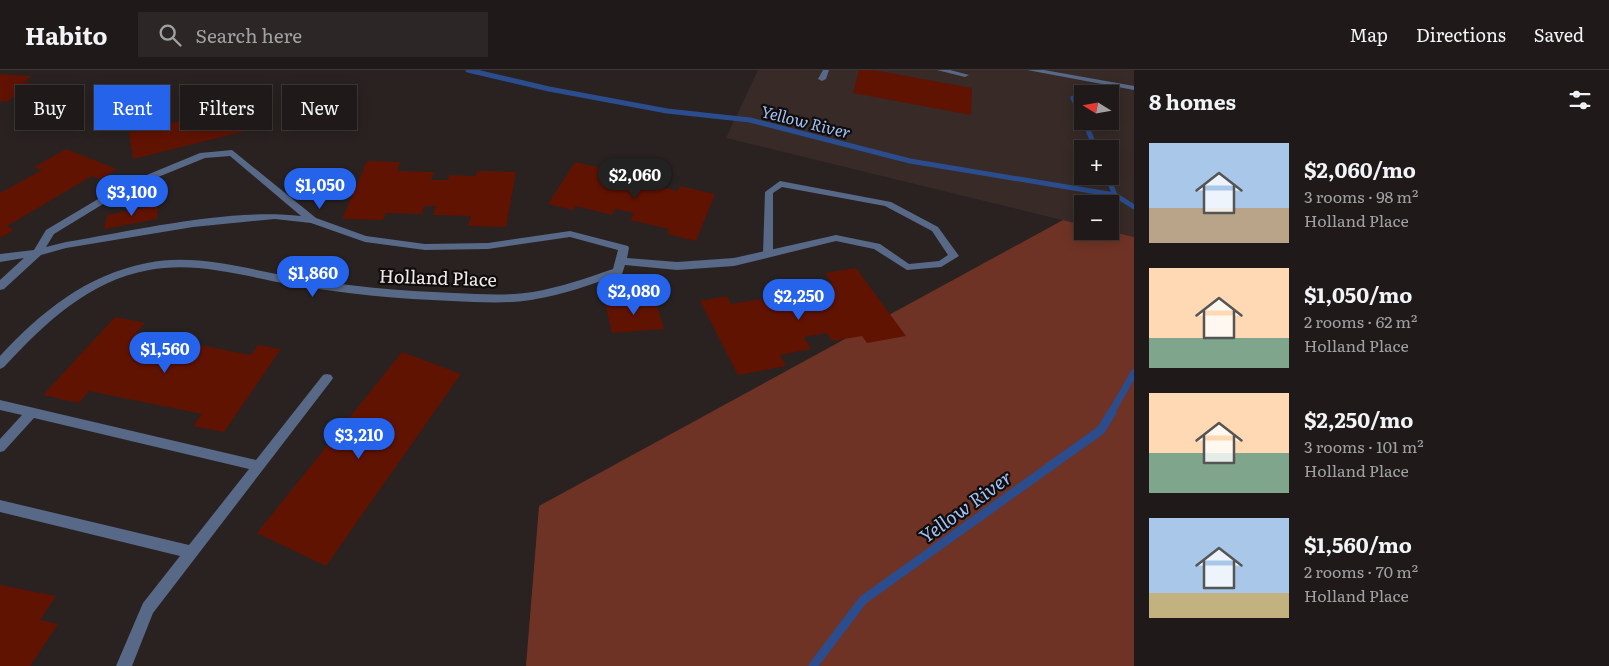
<!DOCTYPE html>
<html lang="en">
<head>
<meta charset="utf-8">
<style>
  body { margin:0; font-family:Literata,serif; background:#2c2726; color:#f1f3f6; height:100vh; display:flex; flex-direction:column; font-size:19px; white-space:nowrap }
  * { box-sizing:border-box; margin:0 }
  p { font-size:16px; color:#a1a1a2 }
  .icon { flex:none; width:28px; height:28px; fill:none; stroke:currentColor; stroke-width:2; stroke-linecap:round; stroke-linejoin:round }
  .map { position:relative; flex:1; overflow:hidden }
  .panel { display:flex; flex-direction:column; background:#1f1a19; width:475px }
  .panel>* { flex:none }
  .guide { position:absolute; left:15px; top:15px; width:475px; height:45px; display:flex; gap:10px }
  .needle { width:32px; rotate:281deg }
  .controls { position:absolute; left:1074px; top:15px; display:grid; gap:10px }
  .controls a { display:grid; place-items:center; width:45px; height:45px; border-radius:0px; background:#1f1a19; box-shadow:0 2px 12px #0003,0 0 0 1px #3c3838; font-size:25px }
  .price { position:absolute; translate:-50% -42px; padding:0 11px; border-radius:18px; background:#2563eb; color:#fff; font-size:16px; line-height:32px; filter:drop-shadow(0 1px 2px #0008) }
  .price::after { content:''; position:absolute; left:50%; top:30px; width:15px; height:11px; margin-left:-8px; background:inherit; clip-path:polygon(0 0,100% 0,50% 100%) }
  .price.selected { background:#222; color:#fff }
  ul { padding:0; list-style:none }
  li { display:flex; align-items:center; gap:15px; height:125px; padding:0 15px }
  li span { display:grid; place-items:center; flex:none; width:140px; height:100px; border-radius:0px; color:#555 }
  li>.icon { margin-inline-start:auto }
  span .icon { width:60px; height:60px; fill:#fffc; stroke-width:1 }
  li b { font-size:21px }
  h2 { display:flex; justify-content:space-between; align-items:center; height:60px; padding:0 15px; font-size:21px }
  .chip { padding:0 18px; border-radius:0px; background:#1f1a19; box-shadow:0 2px 12px #0003,0 0 0 1px #3c3838; font-size:18px; line-height:45px }
  .chip.selected { background:#2563eb; color:#fff }
  header { display:flex; align-items:center; gap:30px; box-sizing:border-box; height:70px; padding:0 25px; background:#1f1a19; border-bottom:1px solid #3c3838 }
  header strong { font-size:24px }
  nav { display:flex; gap:28px; margin-inline-start:auto; font-size:18px }
  .search { width:350px; height:45px; background:#2c2726; display:flex; align-items:center; gap:12px; box-sizing:border-box; padding:0 18px; border-radius:0px; color:#a1a1a2; font-size:19px }
  main { display:flex; flex:1; min-height:0 }
  .map>svg:first-child { display:block }
</style>
</head>
<body>
<header>
<strong>Habito</strong>
<div class="search"><svg class="icon" aria-label="search" viewBox="0 0 24 24"><circle cx="10" cy="10" r="6"/><path d="M15 15l6 6"/></svg>Search here</div>
<nav><a>Map</a><a>Directions</a><a>Saved</a></nav>
</header>
<main>
<div class="map">
<svg width="1134" height="596" viewBox="0 0 1134 596">
  <rect width="100%" height="100%" fill="#292221"/>
  <path fill="#372a27" fill-rule="evenodd" d="M 758,0 L 1134,0 L 1134,167 L 1109,161 L 1110,134 L 1082,134 L 1082,155 L 726,68 ZM 1082,24 L 1110,24 L 1110,51 L 1082,51 ZM 1082,79 L 1110,79 L 1110,106 L 1082,106 Z"/>
  <path fill="#6f3325" d="M 1063,150 L 1082,155 L 1082,161 L 1109,161 L 1134,167 L 1134,596 L 526,596 L 539,436 Z"/>
  <g fill="none" stroke-linecap="round" stroke-linejoin="round">
    <path stroke="#2b4d8e" stroke-width="5" d="M 468,0 L 549,19 L 667,41 L 750,50 L 910,91 L 1115,125 L 1134,137
      M 1073,28 L 1082,48
      M 1084,51 L 1096,79
      M 1107,106 L 1115,125"/>
    <path stroke="#2b4d8e" stroke-width="7" d="M 1111,343 L 1134,303"/>
    <path stroke="#2b4d8e" stroke-width="9" d="M 813,596 L 863,530 L 1101,360 L 1112,342"/>
  </g>
  <path fill="#611302" d="M 859,0 L 873,0 L 972,18 L 971,45 L 853,23 Z
    M 0,4 L 32,6 L 23,12 L 31,13 L 7,32 L 0,31 Z
    M 260,32 L 270,55 L 133,89 L 129,63 Z
    M 66,79 L 117,99 L 100,109 L 92,106 L 7,156 L 14,160 L 0,168 L 0,123 L 42,100 L 34,97 Z
    M 367,91 L 400,92 L 397,101 L 434,102 L 431,110 L 448,110 L 449,105 L 476,106 L 477,101 L 516,102 L 506,157 L 468,156 L 471,146 L 433,145 L 436,136 L 424,136 L 422,144 L 386,143 L 383,150 L 342,149 Z
    M 575,92 L 610,100 L 607,104 L 632,110 L 629,116 L 648,120 L 651,115 L 678,121 L 680,116 L 715,124 L 696,171 L 667,164 L 669,159 L 630,150 L 634,143 L 615,139 L 612,145 L 576,136 L 573,140 L 548,134 Z
    M 158,135 L 157,149 L 104,159 L 107,145 Z
    M 856,198 L 906,266 L 867,273 L 862,266 L 832,271 L 827,263 L 804,267 L 811,279 L 780,285 L 786,296 L 738,305 L 700,231 L 727,226 L 731,234 L 774,227 L 778,233 L 799,230 L 793,220 L 832,213 L 825,203 Z
    M 655,228 L 664,259 L 612,263 L 605,233 Z
    M 115,247 L 145,253 L 136,263 L 251,285 L 258,275 L 281,279 L 224,362 L 193,356 L 202,344 L 89,321 L 79,333 L 43,325 Z
    M 402,282 L 461,304 L 326,496 L 257,463 Z
    M 0,515 L 56,526 L 40,550 L 58,554 L 30,596 L 0,596 Z"/>
  <g fill="none" stroke-linecap="round" stroke-linejoin="round">
    <path fill="#586987" fill-rule="evenodd" d="M 823,0 L 829,0 L 826,9 L 822,11 L 818,9 Z
      M 937,0 L 950,0 L 969,5 L 965,7 Z
      M 780,111 L 891,132 L 938,157 L 959,186 L 941,197 L 907,200 L 874,179 L 836,171 L 831,168 L 836,165 L 880,174 L 909,194 L 939,191 L 948,185 L 932,161 L 885,136 L 782,117 L 773,123 L 773,184 L 768,187 L 765,186 L 763,184 L 765,122 Z
      M 327,304 L 331,305 L 333,308 L 331,311 L 153,543 L 132,596 L 116,596 L 143,533 L 180,486 L 0,442 L 0,430 L 189,475 L 249,399 L 34,348 L 4,381 L 0,382 L 0,369 L 22,345 L 0,340 L 0,330 L 256,390 L 323,305 Z"/>
    <path fill="#586987" fill-rule="evenodd" d="M 1027,0 L 1044,0 L 1134,16 L 1134,20 Z
      M 232,80 L 316,148 L 366,166 L 425,174 L 488,173 L 570,161 L 628,176 L 629,178 L 627,188 L 677,192 L 734,188 L 836,165 L 841,168 L 836,171 L 734,196 L 677,200 L 625,195 L 622,204 C 592,214 563,225 531,230 C 505,234 478,232 452,231 C 399,229 346,224 294,215 C 247,207 197,191 149,200 C 88,211 44,254 4,297 L 0,299 L 0,286 C 41,242 86,205 147,193 C 195,183 246,199 293,207 C 346,216 400,221 454,223 C 481,224 507,226 533,222 C 561,217 587,208 613,199 L 618,180 L 570,167 L 488,179 L 425,180 L 365,172 L 311,153 L 275,149 L 193,157 L 66,178 L 41,185 L 4,219 L 0,220 L 0,210 L 24,188 L 0,192 L 0,184 L 34,180 L 46,160 L 120,116 L 200,83 ZM 230,86 L 301,146 C 229,138 138,160 66,172 L 46,177 L 54,164 L 126,120 L 205,88 Z"/>
  </g>
  <g text-anchor="middle" dominant-baseline="central" stroke-width="4.5" stroke-linejoin="round" paint-order="stroke">
    <g font-size="16" font-style="italic" fill="#a2c2fa" stroke="#100d0c">
      <text transform="translate(806 51) rotate(14)">Yellow River</text>
    </g>
    <g font-size="18" fill="#f1eceb" stroke="#100d0c">
      <text transform="translate(438 207) rotate(2)">Holland Place</text>
    </g>
    <g font-size="19" font-style="italic" fill="#a2c2fa" stroke="#100d0c">
      <text transform="translate(965 436) rotate(-36)">Yellow River</text>
    </g>
  </g>
</svg>
<div class="controls">
<a><svg class="needle" viewBox="-14 -14 28 28"><path d="M0-13l5 13h-10z" fill="#e53935"/><path d="M0 13l5-13h-10z" fill="#a1a1a2"/></svg></a>
<a>+</a>
<a>−</a>
</div>
<b class="price selected" style="left:635px;top:130px">$2,060</b>
<b class="price" style="left:320px;top:140px">$1,050</b>
<b class="price" style="left:132px;top:147px">$3,100</b>
<b class="price" style="left:313px;top:228px">$1,860</b>
<b class="price" style="left:634px;top:246px">$2,080</b>
<b class="price" style="left:799px;top:251px">$2,250</b>
<b class="price" style="left:165px;top:304px">$1,560</b>
<b class="price" style="left:359px;top:390px">$3,210</b>
<div class="guide">
<a class="chip">Buy</a>
<a class="chip selected">Rent</a>
<a class="chip">Filters</a>
<a class="chip">New</a>
</div>
</div>
<section class="panel">
<h2>8 homes<svg class="icon" aria-label="filters" viewBox="0 0 24 24"><path d="M4 7h16M4 17h16"/><circle cx="9" cy="7" r="2"/><circle cx="15" cy="17" r="2"/></svg></h2>
<ul>
<li><span style="background:linear-gradient(#a9c7e8 65%,#b9a48a 0)"><svg class="icon" aria-label="home" viewBox="0 0 24 24"><path d="M3 11l9-7 9 7M6 9v11h12V9"/></svg></span><div><b>$2,060/mo</b><p>3 rooms · 98 m²</p><p>Holland Place</p></div></li>
<li><span style="background:linear-gradient(#ffd9b3 70%,#7fa58c 0)"><svg class="icon" aria-label="home" viewBox="0 0 24 24"><path d="M3 11l9-7 9 7M6 9v11h12V9"/></svg></span><div><b>$1,050/mo</b><p>2 rooms · 62 m²</p><p>Holland Place</p></div></li>
<li><span style="background:linear-gradient(#ffd9b3 60%,#7fa58c 0)"><svg class="icon" aria-label="home" viewBox="0 0 24 24"><path d="M3 11l9-7 9 7M6 9v11h12V9"/></svg></span><div><b>$2,250/mo</b><p>3 rooms · 101 m²</p><p>Holland Place</p></div></li>
<li><span style="background:linear-gradient(#a9c7e8 75%,#c2b280 0)"><svg class="icon" aria-label="home" viewBox="0 0 24 24"><path d="M3 11l9-7 9 7M6 9v11h12V9"/></svg></span><div><b>$1,560/mo</b><p>2 rooms · 70 m²</p><p>Holland Place</p></div></li>
</ul>
</section>
</main>
</body>
</html>
